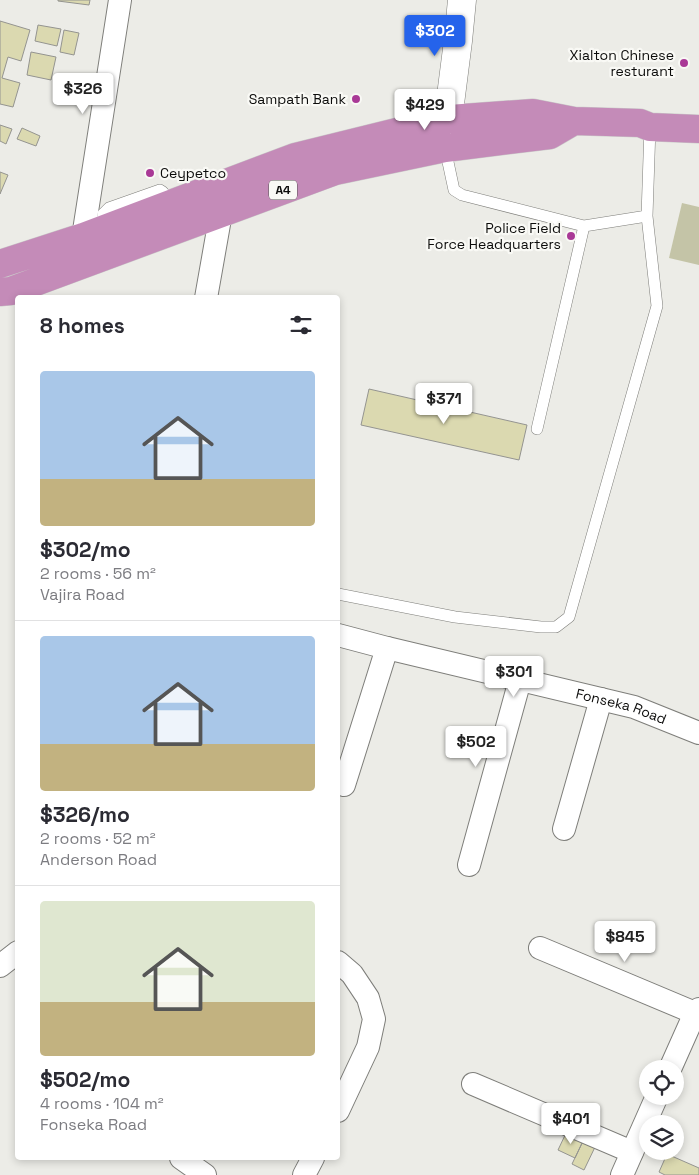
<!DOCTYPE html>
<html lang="en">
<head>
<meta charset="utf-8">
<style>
  body { margin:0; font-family:"Space Grotesk",sans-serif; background:#f2f2f3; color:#2b2b33; height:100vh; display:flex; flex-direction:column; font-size:19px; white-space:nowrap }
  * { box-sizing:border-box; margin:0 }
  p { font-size:16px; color:#7c7c81 }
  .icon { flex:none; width:28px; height:28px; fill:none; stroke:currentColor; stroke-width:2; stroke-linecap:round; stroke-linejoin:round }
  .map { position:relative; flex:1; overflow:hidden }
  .details { position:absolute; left:15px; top:295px; width:325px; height:865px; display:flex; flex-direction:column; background:#fff; border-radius:5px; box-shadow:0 2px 8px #0003 }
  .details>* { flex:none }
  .controls { position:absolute; left:639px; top:1060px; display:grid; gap:10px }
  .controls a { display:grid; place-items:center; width:45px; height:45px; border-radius:50%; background:#fff; box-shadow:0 2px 8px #0003; font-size:25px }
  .price { position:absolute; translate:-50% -42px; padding:0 11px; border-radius:5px; background:#fff; color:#222; font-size:16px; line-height:32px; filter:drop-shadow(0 1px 2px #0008) }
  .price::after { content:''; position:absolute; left:50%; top:30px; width:15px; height:11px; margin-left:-8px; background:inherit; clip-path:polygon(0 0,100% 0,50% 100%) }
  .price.active { background:#2563eb; color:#fff }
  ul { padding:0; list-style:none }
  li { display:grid; align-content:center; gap:10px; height:265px; padding:0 25px }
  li+li { border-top:1px solid #e1e1e2 }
  li span { display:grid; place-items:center; height:155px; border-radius:5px; color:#555 }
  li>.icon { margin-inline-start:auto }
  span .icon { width:90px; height:90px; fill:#fffc; stroke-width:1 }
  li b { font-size:21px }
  h2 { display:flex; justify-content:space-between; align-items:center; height:60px; padding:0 25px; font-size:21px }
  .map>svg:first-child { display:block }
</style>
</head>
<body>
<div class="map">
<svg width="699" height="1175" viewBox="0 0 699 1175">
  <rect width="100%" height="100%" fill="#ecece7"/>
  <path fill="#c4c4a7" d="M 682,203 L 699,207 L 699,265 L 669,258 Z"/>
  <path fill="#dbd9b0" stroke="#949490" d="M 58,0 L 90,0 L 89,5 L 58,1 Z
    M 0,21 L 30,30 L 21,61 L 8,57 L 2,78 L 20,83 L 13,107 L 0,104 Z
    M 38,25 L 61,29 L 57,46 L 35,41 Z
    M 64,30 L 79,33 L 74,55 L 60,52 Z
    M 31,52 L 56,57 L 51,80 L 27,75 Z
    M 0,125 L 12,129 L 6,144 L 0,141 Z
    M 22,128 L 40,136 L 36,146 L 17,139 Z
    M 0,172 L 8,175 L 0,194 Z
    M 369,389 L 527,425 L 519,460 L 361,425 Z
    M 567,1131 L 584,1139 L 575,1158 L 558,1150 Z
    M 584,1139 L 596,1145 L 584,1170 L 572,1164 Z
    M 667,1154 L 699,1168 L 699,1175 L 665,1175 L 659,1172 Z"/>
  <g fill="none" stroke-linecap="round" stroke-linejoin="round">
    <g stroke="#7e7e7a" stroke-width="12">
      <path id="service" d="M 445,148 L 454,190 L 462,195 L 584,226 L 647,216
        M 102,229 L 103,214 L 109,208 L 160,190 L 163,192 L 164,206
        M 537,429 L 584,226
        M 338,594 L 455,617 L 541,627 L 556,627 L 569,617 L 657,306 L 647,216 L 650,127"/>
    </g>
    <g stroke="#7e7e7a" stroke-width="24">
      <g id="minor">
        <path d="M 83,237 L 120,0"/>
        <path d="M 206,298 L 221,213"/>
        <path id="s1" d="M 338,635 L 387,648 L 634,707 L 699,733"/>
        <path d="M 344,785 L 387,648"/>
        <path d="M 564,829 L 601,699"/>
        <path d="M 469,865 L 520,680"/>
        <path d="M 540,948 L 695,1013"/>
        <path d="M 338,962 L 352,974 L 368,998 L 374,1019 L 368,1047 L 338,1111"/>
        <path d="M 0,966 L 18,952"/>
        <path d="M 670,1069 L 695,1013 L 699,1009"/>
        <path d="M 473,1084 L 632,1152"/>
        <path d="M 181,1158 L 205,1175"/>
        <path d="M 304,1175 L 313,1158"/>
        <path d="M 622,1175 L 657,1096"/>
      </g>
    </g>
    <g stroke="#7e7e7a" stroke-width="29">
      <path id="secondary" d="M 445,143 L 458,41 L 462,0"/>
    </g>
    <g stroke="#cacac9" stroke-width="29">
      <path id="trunk" d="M 0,264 L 83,237 L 295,157 L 449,119 L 533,113 L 574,121 L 640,123 L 650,127 L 699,129
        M 0,292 L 11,291 L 335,171 L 445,148 L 550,135 L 574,121"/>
    </g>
    <use href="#service" stroke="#fff" stroke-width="11"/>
    <use href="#minor" stroke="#fff" stroke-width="22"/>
    <use href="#secondary" stroke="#fff" stroke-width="28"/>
    <use href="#trunk" stroke="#c48bb8" stroke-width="28"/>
  </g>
  <g fill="#a93996" stroke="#f9f9f5" stroke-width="2">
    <circle cx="684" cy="63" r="5"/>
    <circle cx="356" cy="99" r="5"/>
    <circle cx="150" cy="173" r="5"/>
    <circle cx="571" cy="236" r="5"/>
  </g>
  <g text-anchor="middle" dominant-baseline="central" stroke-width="4.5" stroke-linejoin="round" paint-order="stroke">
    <rect fill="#f9f9f5" stroke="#535351" stroke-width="1" x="269" y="180.5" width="28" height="19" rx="4"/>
    <g font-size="12" font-weight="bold" fill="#0c0c0b">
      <text x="283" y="190">A4</text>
    </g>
    <g font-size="14" fill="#0c0c0b" stroke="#f9f9f5" text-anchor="end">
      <text x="674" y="55">Xialton Chinese<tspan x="674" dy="16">resturant</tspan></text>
      <text x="346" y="99">Sampath Bank</text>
      <text x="160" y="173" text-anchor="start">Ceypetco</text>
      <text x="561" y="228">Police Field<tspan x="561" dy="16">Force Headquarters</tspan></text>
    </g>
    <g font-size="14" fill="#0c0c0b" stroke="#f9f9f5">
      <text stroke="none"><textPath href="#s1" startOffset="292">Fonseka Road</textPath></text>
    </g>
  </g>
</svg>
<div class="controls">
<a><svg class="icon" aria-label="locate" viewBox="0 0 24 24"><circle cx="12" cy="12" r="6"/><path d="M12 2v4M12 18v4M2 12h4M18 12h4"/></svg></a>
<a><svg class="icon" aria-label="layers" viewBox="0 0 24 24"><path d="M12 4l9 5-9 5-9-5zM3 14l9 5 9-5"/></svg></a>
</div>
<b class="price active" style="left:435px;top:57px">$302</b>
<b class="price" style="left:83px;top:115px">$326</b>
<b class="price" style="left:425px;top:131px">$429</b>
<b class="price" style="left:444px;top:425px">$371</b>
<b class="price" style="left:514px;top:698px">$301</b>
<b class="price" style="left:476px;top:768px">$502</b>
<b class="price" style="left:625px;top:963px">$845</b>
<b class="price" style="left:571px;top:1145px">$401</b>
<section class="details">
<h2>8 homes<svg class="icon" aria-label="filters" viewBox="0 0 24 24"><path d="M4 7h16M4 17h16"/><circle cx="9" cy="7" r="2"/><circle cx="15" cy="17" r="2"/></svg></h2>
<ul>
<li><span style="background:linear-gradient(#a9c7e8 70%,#c2b280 0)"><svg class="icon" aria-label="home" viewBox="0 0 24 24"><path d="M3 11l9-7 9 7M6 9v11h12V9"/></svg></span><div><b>$302/mo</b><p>2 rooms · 56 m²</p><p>Vajira Road</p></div></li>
<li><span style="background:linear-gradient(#a9c7e8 70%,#c2b280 0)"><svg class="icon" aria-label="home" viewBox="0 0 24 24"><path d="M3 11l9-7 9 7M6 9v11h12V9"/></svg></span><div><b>$326/mo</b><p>2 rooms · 52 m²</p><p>Anderson Road</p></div></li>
<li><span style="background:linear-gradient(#dfe7d0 65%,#c2b280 0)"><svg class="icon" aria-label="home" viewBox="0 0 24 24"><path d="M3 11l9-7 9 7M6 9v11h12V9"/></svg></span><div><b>$502/mo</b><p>4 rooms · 104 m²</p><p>Fonseka Road</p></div></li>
</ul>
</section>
</div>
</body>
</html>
